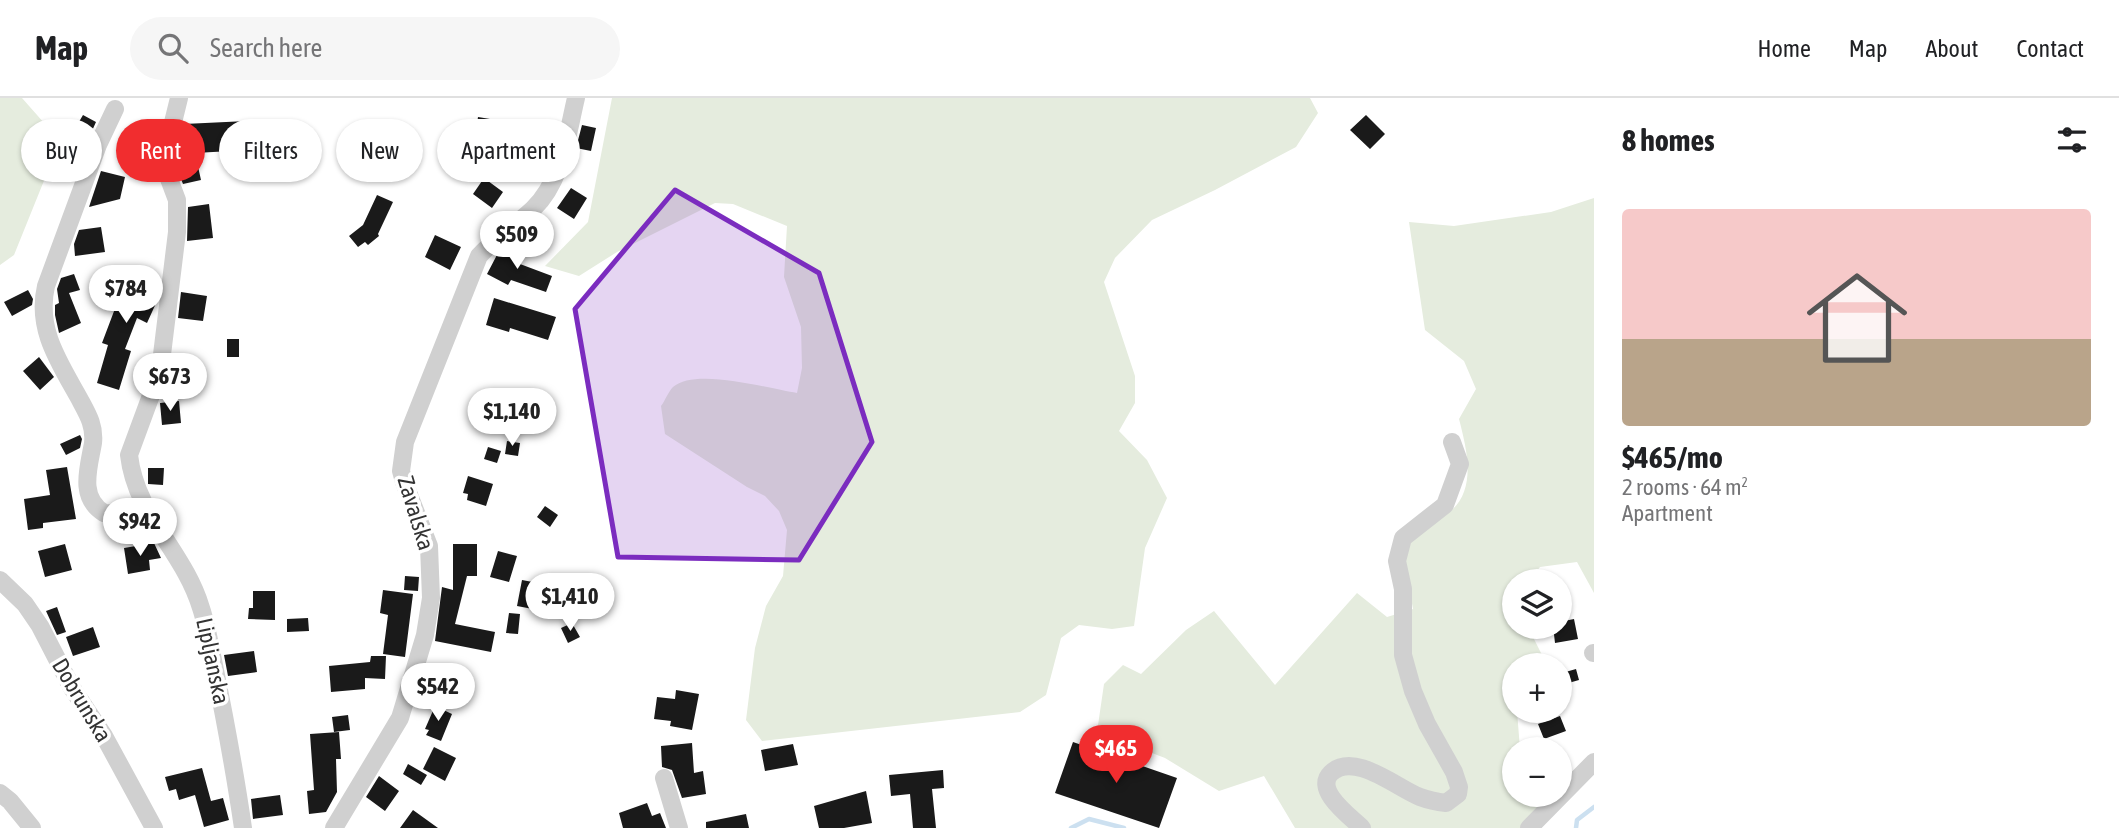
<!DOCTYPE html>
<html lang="en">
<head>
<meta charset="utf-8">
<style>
  body { margin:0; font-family:"Asap Condensed",sans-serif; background:#f6f6f6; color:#202124; height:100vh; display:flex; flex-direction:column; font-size:26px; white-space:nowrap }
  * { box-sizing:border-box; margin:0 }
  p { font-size:23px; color:#757577 }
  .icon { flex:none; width:38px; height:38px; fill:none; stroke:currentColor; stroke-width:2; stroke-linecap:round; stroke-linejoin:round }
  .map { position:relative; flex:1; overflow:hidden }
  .side { display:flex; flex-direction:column; background:#fff; width:525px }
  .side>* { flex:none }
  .banner { position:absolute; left:21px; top:21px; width:665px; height:63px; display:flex; gap:14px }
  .controls { position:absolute; left:1502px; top:471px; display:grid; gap:14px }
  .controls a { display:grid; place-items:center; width:70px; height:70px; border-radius:50%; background:#fff; box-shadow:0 2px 5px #0004; font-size:35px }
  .price { position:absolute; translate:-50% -60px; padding:0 16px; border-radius:24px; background:#fff; color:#222; font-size:23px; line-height:46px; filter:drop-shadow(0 2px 4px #0008) }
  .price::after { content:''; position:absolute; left:50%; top:42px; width:21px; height:16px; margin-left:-10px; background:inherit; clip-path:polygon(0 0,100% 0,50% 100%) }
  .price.on { background:#f12d2f; color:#fff }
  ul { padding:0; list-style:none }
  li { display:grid; align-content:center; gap:14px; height:371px; padding:0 28px }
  li span { display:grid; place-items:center; height:217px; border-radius:7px; color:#555 }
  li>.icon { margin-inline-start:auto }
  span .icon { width:126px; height:126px; fill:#fffc; stroke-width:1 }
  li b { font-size:30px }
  h2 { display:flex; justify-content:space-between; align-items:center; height:84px; padding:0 28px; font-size:30px }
  .chip { padding:0 24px; border-radius:32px; background:#fff; box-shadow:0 2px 5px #0004; font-size:24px; line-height:63px }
  .chip.on { background:#f12d2f; color:#fff }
  header { display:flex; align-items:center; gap:42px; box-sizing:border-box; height:98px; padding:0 35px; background:#fff; border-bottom:2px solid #e0e0e0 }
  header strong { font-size:33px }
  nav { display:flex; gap:38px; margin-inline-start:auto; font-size:24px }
  .search { width:490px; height:63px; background:#f6f6f6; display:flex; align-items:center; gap:18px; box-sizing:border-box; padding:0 24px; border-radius:38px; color:#757577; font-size:26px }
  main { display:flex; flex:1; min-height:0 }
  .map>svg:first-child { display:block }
</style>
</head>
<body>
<header>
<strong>Map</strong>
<div class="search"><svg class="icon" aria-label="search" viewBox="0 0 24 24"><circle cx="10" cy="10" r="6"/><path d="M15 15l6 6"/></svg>Search here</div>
<nav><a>Home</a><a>Map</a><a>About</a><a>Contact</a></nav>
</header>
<main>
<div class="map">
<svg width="1594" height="730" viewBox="0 0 1594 730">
  <rect width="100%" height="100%" fill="#fff"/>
  <path fill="#e5ecde" d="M 0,0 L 22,0 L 60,43 L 14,157 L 0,167 Z
    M 612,0 L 1310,0 L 1318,15 L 1296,49 L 1215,92 L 1152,122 L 1115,160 L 1104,184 L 1135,278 L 1135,305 L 1119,333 L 1147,362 L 1167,400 L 1145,450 L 1134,528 L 1112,531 L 1079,527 L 1061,540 L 1046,597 L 1020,614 L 762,643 L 746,622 L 755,550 L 766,508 L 783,478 L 787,432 L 779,413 L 765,398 L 747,389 L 665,336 L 661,308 C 665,303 668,294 673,289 C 696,269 769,291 797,295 L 802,270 L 801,229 L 784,179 L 787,128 L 733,106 L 715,105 L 617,154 L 579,178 L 545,168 L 588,124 Z
    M 1594,100 L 1594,495 L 1577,464 L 1540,469 L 1529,483 L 1514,483 L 1514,528 L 1531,529 L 1534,541 L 1547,567 L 1514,567 L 1514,612 L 1517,613 L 1520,651 L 1514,651 L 1514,696 L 1552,697 L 1520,730 L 1295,730 L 1264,678 L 1219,693 L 1165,660 L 1097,634 L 1104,586 L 1123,567 L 1141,576 L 1186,532 L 1214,513 L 1275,587 L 1357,495 L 1387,519 L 1413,511 C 1410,491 1399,460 1411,442 C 1417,434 1438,423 1447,416 C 1478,394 1467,352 1459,321 L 1476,291 L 1464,263 L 1425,232 L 1409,124 L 1454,128 L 1551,114 Z
    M 1559,658 L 1573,674 L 1559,689 Z"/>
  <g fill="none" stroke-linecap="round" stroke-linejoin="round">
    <path stroke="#cce0f0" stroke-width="4.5" d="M 1071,730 L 1089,721 L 1124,730
      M 1576,730 L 1577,722 L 1594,709"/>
  </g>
  <path fill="#1a1a1a" d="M 83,17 L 96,24 L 81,57 L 67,78 L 53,68 Z
    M 1366,17 L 1385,36 L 1370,51 L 1350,32 Z
    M 478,19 L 496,22 L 493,40 L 475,38 Z
    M 528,21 L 548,25 L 544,49 L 522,45 Z
    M 247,23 L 249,52 L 195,55 L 201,82 L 183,86 L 175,66 L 179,65 L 179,49 L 184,26 Z
    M 582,27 L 596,30 L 591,53 L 576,50 Z
    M 101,73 L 125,79 L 120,101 L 89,109 Z
    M 484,80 L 503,94 L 492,110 L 473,96 Z
    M 571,90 L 587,100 L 574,121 L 557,110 Z
    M 377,97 L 393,104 L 378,136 L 379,138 L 368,147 L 365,144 L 358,149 L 349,138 L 363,127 Z
    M 209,106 L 213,140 L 187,143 L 188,109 Z
    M 101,129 L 105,154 L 75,158 L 74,146 L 79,132 Z
    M 435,137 L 461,149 L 450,172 L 425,159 Z
    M 506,148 L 524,158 L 520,166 L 552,178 L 546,194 L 511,182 L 508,187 L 487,176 L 498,155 Z
    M 123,174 L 145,186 L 149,177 L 160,181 L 157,203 L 147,225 L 137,220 L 125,251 L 131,253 L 119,292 L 97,285 L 108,247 L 102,245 L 119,200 L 111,196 Z
    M 74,176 L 80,192 L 69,195 L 81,225 L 59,235 L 55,217 L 55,207 L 59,205 L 57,191 L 61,180 Z
    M 28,192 L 33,201 L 32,207 L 12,218 L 4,204 Z
    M 181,194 L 207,198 L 203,223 L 178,220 Z
    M 494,200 L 556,219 L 548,242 L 510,230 L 509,234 L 486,227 Z
    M 227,241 L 239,241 L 239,259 L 227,259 Z
    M 39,259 L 54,279 L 40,292 L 23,273 Z
    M 179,303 L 181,325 L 162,327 L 160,305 Z
    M 80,337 L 82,341 L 80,350 L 66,357 L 60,346 Z
    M 507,343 L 520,345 L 518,358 L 505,356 Z
    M 488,349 L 501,353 L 497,365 L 484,361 Z
    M 67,369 L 76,421 L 43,425 L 43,430 L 28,432 L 24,401 L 50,397 L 46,372 Z
    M 148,370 L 164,370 L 163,387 L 148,386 Z
    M 468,378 L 493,386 L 486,408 L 467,402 L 468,396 L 463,395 Z
    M 545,408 L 558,417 L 550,429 L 537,419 Z
    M 154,445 L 161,460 L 149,462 L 150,472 L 128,476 L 124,450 Z
    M 65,446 L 72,472 L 45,479 L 38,453 Z
    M 453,446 L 477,446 L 477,478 L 467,478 L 455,526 L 495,534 L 491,554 L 435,543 L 442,489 L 453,492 Z
    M 498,453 L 517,458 L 509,484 L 490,479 Z
    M 405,478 L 419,479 L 418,493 L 404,492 Z
    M 522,482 L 543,486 L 538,512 L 517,508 Z
    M 383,492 L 413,496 L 405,559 L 383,556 L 388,517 L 380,515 Z
    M 253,493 L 275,493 L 275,522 L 248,521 L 249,510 L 253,510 Z
    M 57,509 L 66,534 L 57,537 L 46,513 Z
    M 509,515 L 520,516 L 518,536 L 506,535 Z
    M 308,520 L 309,533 L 287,534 L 287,521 Z
    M 1574,521 L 1578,541 L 1555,545 L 1553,528 L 1559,528 L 1559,524 Z
    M 572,525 L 580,539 L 568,545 L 561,530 Z
    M 93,529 L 100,549 L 73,558 L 66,539 Z
    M 254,553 L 257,574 L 228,578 L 224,557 Z
    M 371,558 L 386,558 L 385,581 L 365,580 L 365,591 L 331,594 L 329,568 L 370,564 Z
    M 1576,571 L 1579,582 L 1565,586 L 1562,575 Z
    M 676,592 L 699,596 L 692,632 L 670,628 L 671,623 L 654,621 L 657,599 L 675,601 Z
    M 435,608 L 452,616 L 441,643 L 426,637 L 429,632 L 425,631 Z
    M 348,617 L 350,632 L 334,634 L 332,619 Z
    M 1560,618 L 1566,633 L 1544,641 L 1538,626 Z
    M 339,634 L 341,661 L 336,661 L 337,694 L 326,714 L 309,716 L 307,693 L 314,692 L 310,636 Z
    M 1073,644 L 1177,680 L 1159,730 L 1055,695 Z
    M 692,645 L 694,675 L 703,673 L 706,696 L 682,700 L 672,672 L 662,669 L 661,648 Z
    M 793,646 L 798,667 L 765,673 L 761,652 Z
    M 434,649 L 456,660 L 445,683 L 423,671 Z
    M 408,666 L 427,677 L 421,687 L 403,676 Z
    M 202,670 L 211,703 L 223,700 L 229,722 L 204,729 L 195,697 L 179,702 L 176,691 L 169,693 L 165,679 Z
    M 943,672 L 944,690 L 932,691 L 936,730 L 913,730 L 910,696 L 891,698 L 889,677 Z
    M 379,678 L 399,693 L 385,713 L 366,699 Z
    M 866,693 L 872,725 L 844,730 L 819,730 L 814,708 Z
    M 280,697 L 283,717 L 253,721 L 251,701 Z
    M 647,705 L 652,718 L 660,715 L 666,730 L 623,730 L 619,715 Z
    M 413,712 L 438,730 L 400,730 Z
    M 746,716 L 749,730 L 706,730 L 706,724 Z"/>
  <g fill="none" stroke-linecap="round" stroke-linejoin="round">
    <path stroke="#d0d0d0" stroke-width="18" d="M 179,0 L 163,65 L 177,102 L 177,134 L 160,273 L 129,357 C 136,418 184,453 201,510 C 207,528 210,548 214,567 C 225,621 235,675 243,730
      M 115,11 L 98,47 L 46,188 C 36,231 59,264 79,300 C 87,315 95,327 93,345 C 89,369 78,399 104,415 L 129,416 L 144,410
      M 0,482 L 25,506 L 40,528 L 72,590 L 104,638 L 154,730
      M 1593,555 L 1594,555
      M 664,680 L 679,730
      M 0,695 L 10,703 L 32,730
      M 334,730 L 400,620 L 425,537 L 431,500 L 429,448 L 404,384 L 401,373 L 405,344 L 479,158 C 495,140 515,128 533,111 C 562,83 567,38 576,0
      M 1362,730 C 1351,719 1313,692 1331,675 C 1354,653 1397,690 1420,699 C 1428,702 1437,704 1446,705 L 1458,696 L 1459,689 L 1454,674 L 1427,626 L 1413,593 L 1403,557 L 1403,491 L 1397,463 L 1403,440 L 1445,407 L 1460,366 L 1452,344
      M 1529,730 L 1594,664"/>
  </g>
  <path fill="#7b2cbf" fill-opacity="0.2" stroke="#7b2cbf" stroke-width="5" stroke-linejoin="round" d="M 675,92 L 819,175 L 872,344 L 799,462 L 618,459 L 575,211 Z"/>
  <g text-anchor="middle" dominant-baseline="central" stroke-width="7" stroke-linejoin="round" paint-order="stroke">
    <g font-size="23" fill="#333" stroke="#fff">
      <text transform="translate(416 415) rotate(73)">Zavalska</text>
      <text transform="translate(213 563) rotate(78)">Lipljanska</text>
      <text transform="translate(82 602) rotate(59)">Dobrunska</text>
    </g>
  </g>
</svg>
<div class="controls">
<a><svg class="icon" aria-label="layers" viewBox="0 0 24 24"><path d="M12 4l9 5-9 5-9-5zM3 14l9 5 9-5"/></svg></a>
<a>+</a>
<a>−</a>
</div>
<b class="price" style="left:517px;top:173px">$509</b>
<b class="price" style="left:126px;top:227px">$784</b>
<b class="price" style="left:170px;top:315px">$673</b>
<b class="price" style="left:512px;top:350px">$1,140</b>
<b class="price" style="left:140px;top:460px">$942</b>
<b class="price" style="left:570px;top:535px">$1,410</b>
<b class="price" style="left:438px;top:625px">$542</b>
<b class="price on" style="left:1116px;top:687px">$465</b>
<div class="banner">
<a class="chip">Buy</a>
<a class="chip on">Rent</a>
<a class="chip">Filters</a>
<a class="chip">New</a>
<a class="chip">Apartment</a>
</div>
</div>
<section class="side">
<h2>8 homes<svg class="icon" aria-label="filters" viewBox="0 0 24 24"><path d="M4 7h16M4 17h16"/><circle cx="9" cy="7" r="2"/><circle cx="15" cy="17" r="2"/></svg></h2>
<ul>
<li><span style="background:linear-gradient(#f6c9c9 60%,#b9a48a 0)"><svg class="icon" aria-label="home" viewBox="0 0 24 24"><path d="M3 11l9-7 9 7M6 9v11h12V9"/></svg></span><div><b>$465/mo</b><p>2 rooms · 64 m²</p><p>Apartment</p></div></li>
</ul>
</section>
</main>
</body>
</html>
